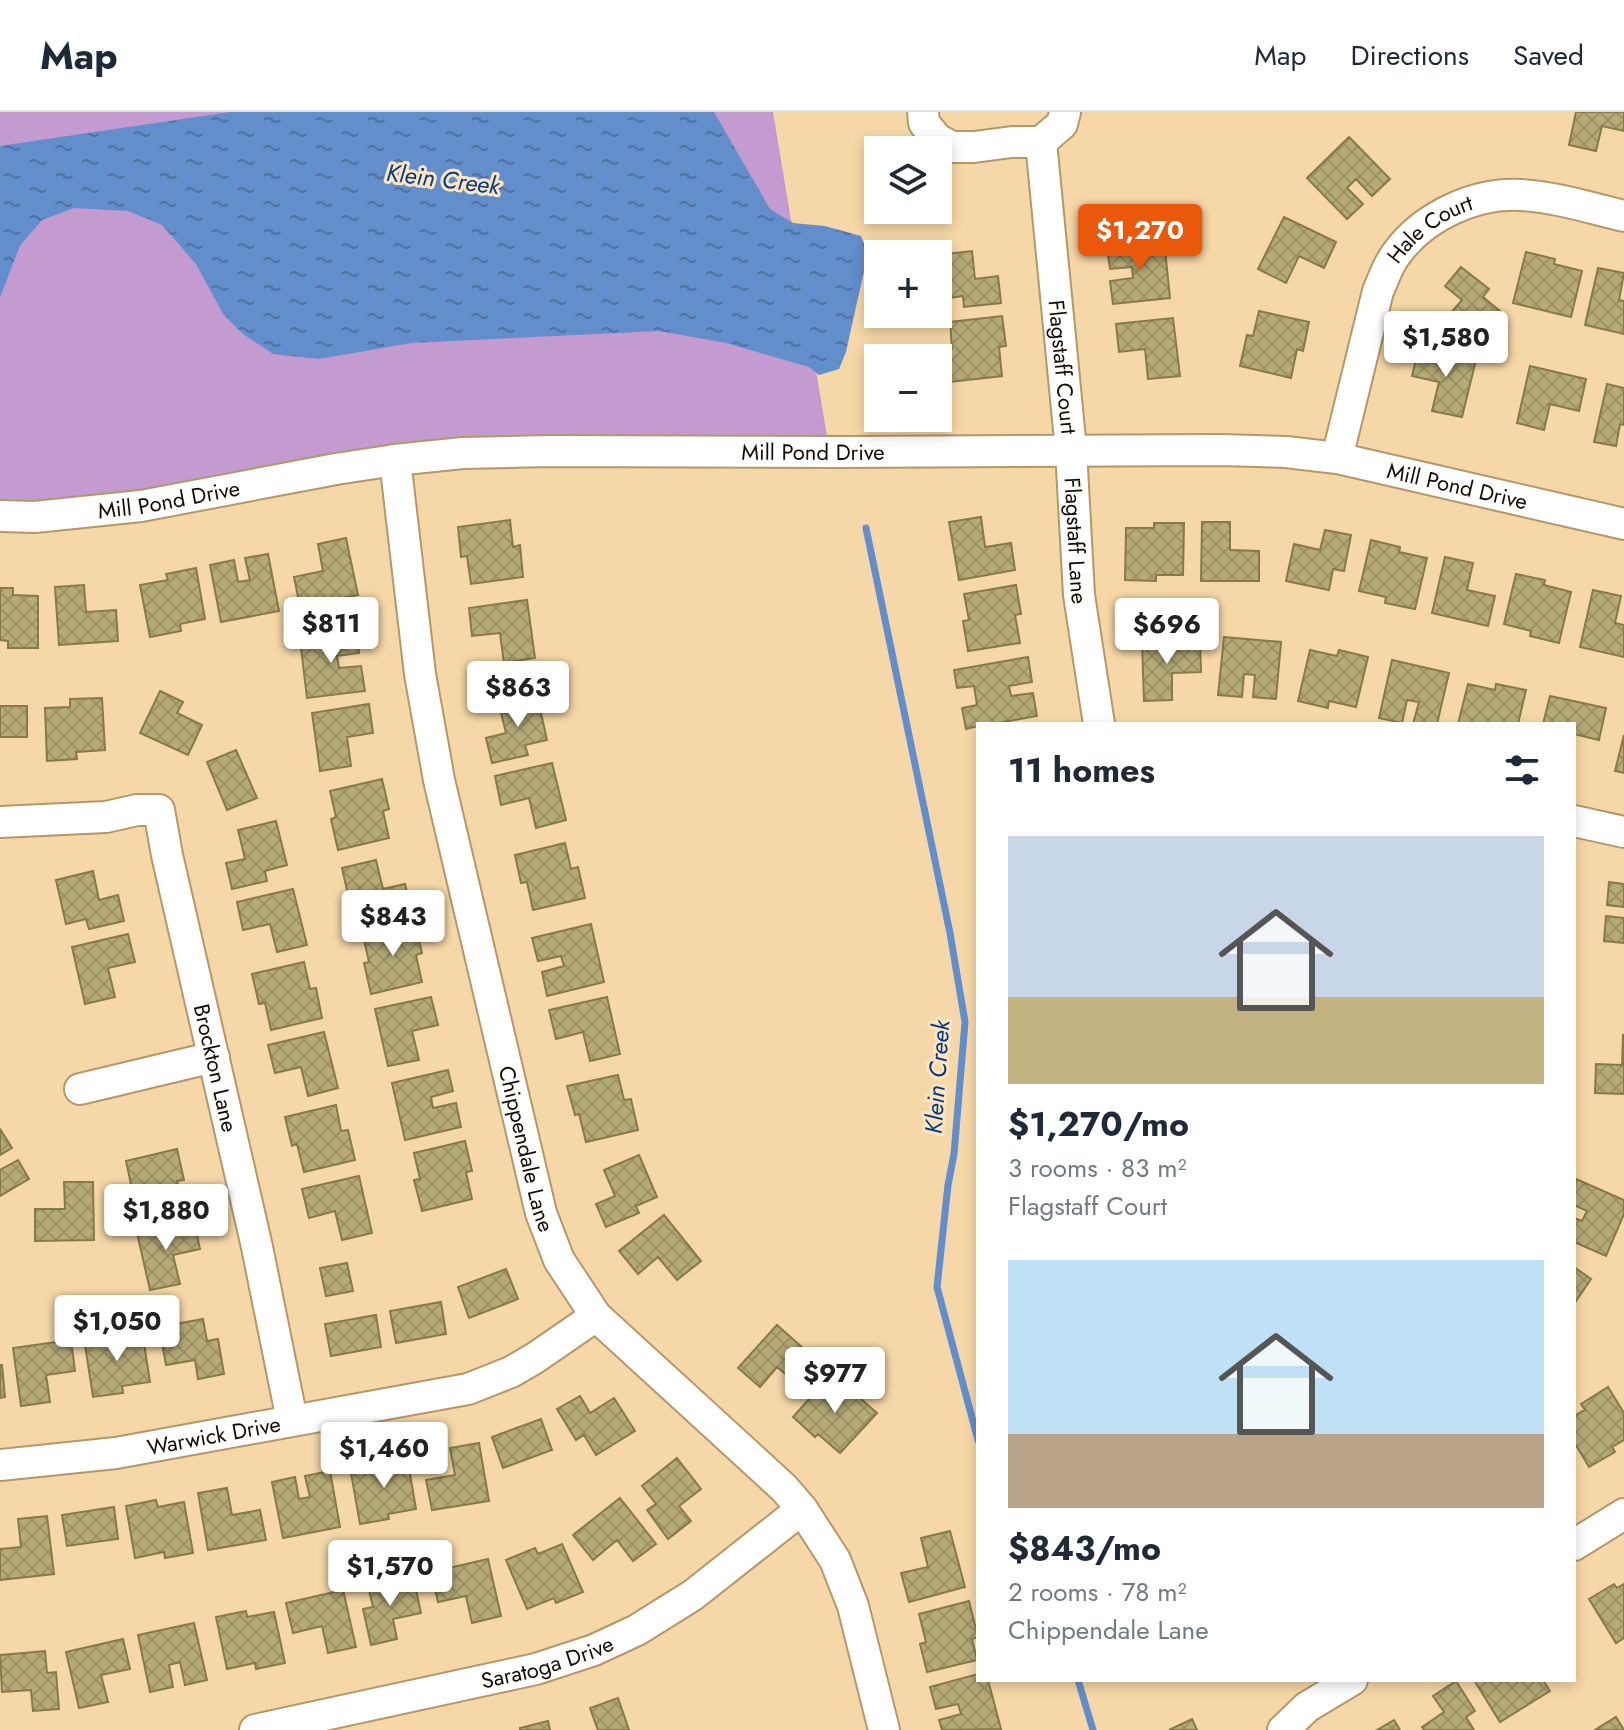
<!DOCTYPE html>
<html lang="en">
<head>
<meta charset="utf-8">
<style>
  body { margin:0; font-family:Jost,sans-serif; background:#f2f2f3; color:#1f2937; height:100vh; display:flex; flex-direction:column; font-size:30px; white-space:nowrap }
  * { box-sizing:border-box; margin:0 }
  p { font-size:26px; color:#747a83 }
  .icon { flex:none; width:44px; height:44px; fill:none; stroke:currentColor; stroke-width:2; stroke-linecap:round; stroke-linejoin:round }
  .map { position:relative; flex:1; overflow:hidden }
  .drawer { position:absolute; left:976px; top:610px; width:600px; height:960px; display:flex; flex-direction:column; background:#fff; border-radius:0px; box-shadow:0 4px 12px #0003 }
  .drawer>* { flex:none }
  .controls { position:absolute; left:864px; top:24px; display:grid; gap:16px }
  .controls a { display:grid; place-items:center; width:88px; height:88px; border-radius:0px; background:#fff; box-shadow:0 4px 12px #0003; font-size:40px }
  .price { position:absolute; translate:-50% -68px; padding:0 18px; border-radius:8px; background:#fff; color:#222; font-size:26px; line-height:52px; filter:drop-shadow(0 2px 4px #0008) }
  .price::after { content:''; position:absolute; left:50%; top:48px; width:24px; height:18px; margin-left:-12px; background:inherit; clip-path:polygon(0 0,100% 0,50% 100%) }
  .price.on { background:#ea580c; color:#fff }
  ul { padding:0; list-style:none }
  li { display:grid; align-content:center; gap:16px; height:424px; padding:0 32px }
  li span { display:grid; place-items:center; height:248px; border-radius:0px; color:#555 }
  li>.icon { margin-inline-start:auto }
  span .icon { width:144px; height:144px; fill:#fffc; stroke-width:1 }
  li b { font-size:34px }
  h2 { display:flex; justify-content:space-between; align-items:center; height:96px; padding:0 32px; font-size:34px }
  header { display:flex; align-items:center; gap:48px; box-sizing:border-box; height:112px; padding:0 40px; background:#fff; border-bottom:2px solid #e0e1e3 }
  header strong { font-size:38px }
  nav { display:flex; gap:44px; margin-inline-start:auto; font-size:28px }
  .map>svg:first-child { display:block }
</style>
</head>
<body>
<header>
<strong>Map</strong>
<nav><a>Map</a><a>Directions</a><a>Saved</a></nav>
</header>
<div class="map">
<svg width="1624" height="1618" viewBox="0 0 1624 1618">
  <defs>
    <pattern id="water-ripples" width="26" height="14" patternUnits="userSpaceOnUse" patternTransform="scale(2)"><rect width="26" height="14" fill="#638ecc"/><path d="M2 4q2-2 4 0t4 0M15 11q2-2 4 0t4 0" fill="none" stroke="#5072a3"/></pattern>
    <pattern id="building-cross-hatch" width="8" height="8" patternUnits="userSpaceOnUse" patternTransform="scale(2)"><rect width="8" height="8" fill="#b6ab77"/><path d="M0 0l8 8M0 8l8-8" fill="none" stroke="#9c9265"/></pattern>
  </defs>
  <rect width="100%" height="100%" fill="#f6d7a7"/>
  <path fill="#c49bd0" d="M 0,0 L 773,0 L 828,330 L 712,326 L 462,324 L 146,380 L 29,392 L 0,391 Z"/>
  <path fill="url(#water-ripples)" d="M 230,0 L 714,0 L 770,97 L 793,111 L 825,114 L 861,124 L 868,141 L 846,240 L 839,257 L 819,263 L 809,255 L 726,231 L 659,219 L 411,231 L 319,247 L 273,242 L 243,222 L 223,202 L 196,152 L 162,113 L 128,99 L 74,96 L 42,108 L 20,134 L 0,185 L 0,34 Z"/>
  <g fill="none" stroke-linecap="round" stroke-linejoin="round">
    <path stroke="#638ecc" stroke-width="7" d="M 866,416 L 950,821 L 965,910 L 954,1042 L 948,1073 L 937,1175 L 978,1328
      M 1078,1568 L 1093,1618"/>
  </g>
  <path fill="url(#building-cross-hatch)" stroke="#857a48" stroke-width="2" d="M 1576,0 L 1624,0 L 1624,19 L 1602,14 L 1596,39 L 1569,33 Z
    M 1349,25 L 1390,67 L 1372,84 L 1356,67 L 1347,76 L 1363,92 L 1347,107 L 1307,66 Z
    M 1284,105 L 1336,130 L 1324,156 L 1299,144 L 1286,171 L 1258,157 Z
    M 1164,128 L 1170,186 L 1113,192 L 1110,169 L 1133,166 L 1132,155 L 1110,157 L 1107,135 Z
    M 972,139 L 975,167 L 998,164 L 1001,191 L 964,195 L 963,184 L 942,187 L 938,143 Z
    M 1526,140 L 1555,147 L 1554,152 L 1582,159 L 1571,205 L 1513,191 Z
    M 1461,155 L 1489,177 L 1483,185 L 1501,200 L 1473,234 L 1443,210 L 1462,188 L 1445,174 Z
    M 1598,156 L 1624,161 L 1619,188 L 1624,189 L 1624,222 L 1585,213 Z
    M 1259,199 L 1309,210 L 1303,239 L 1297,237 L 1291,266 L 1240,254 L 1247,223 L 1253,224 Z
    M 1002,204 L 1006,234 L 999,235 L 1002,264 L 950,270 L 946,238 L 952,237 L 950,210 Z
    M 1173,206 L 1180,264 L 1148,267 L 1145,237 L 1119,240 L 1116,212 Z
    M 1419,235 L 1476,248 L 1462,305 L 1432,299 L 1439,270 L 1412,264 Z
    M 1530,254 L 1586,267 L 1579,299 L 1550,292 L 1544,318 L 1517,311 Z
    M 1607,272 L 1624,276 L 1624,313 L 1620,312 L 1616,334 L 1594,330 Z
    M 981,405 L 985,435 L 1011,431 L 1015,458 L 959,468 L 949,410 Z
    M 510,408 L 513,435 L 520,433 L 523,465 L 471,472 L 467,444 L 461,445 L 458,415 Z
    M 1202,410 L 1230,410 L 1230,438 L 1259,439 L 1259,469 L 1201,469 Z
    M 1154,411 L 1184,411 L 1183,463 L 1156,463 L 1156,469 L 1125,468 L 1126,416 L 1154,416 Z
    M 1325,418 L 1351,423 L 1344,459 L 1333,457 L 1329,478 L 1286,469 L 1294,432 L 1320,438 Z
    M 346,426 L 358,483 L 300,495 L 294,465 L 323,459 L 318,432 Z
    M 1371,428 L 1400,435 L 1399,440 L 1427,446 L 1415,497 L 1385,491 L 1386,485 L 1359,479 Z
    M 268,442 L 279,499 L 221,510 L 210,453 L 234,448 L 238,470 L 250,468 L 245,446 Z
    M 1445,445 L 1473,451 L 1467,478 L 1495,484 L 1488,514 L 1432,501 Z
    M 196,456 L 205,507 L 180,512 L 181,519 L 150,525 L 140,473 L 168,468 L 166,462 Z
    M 1516,462 L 1545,468 L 1544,473 L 1571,480 L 1559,531 L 1530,524 L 1531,519 L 1504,512 Z
    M 84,473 L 86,500 L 116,498 L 118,529 L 59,533 L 55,475 Z
    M 1016,473 L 1021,502 L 1015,503 L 1020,531 L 968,539 L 963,509 L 969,508 L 964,482 Z
    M 0,476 L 13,476 L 13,483 L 38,484 L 38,536 L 8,536 L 8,529 L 0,528 Z
    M 1593,478 L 1621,484 L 1615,511 L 1624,513 L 1624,545 L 1580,535 Z
    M 527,488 L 535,546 L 504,551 L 500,521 L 472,524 L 469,496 Z
    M 357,519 L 359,541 L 337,544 L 339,556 L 361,554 L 365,579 L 307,586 L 300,527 Z
    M 1224,525 L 1281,530 L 1276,587 L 1253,585 L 1255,563 L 1244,562 L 1242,585 L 1218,583 Z
    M 1200,529 L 1201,560 L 1172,561 L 1172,588 L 1144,589 L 1142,531 Z
    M 1310,538 L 1337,544 L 1339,538 L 1368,545 L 1356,595 L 1329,589 L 1328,596 L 1298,589 Z
    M 1028,545 L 1032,570 L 1009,574 L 1011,584 L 1033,581 L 1037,604 L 992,612 L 978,612 L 978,614 L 966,617 L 962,596 L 977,593 L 974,574 L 957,576 L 954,558 Z
    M 1392,548 L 1449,561 L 1437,612 L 1413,612 L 1419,590 L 1407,588 L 1402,611 L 1379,606 Z
    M 1468,572 L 1495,578 L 1496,572 L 1526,578 L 1518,612 L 1458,612 Z
    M 160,579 L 183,590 L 177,601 L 202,613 L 188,643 L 140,621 Z
    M 537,583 L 547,628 L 525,633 L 528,643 L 492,651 L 486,626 L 506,621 L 499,592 Z
    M 1550,584 L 1606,596 L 1599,628 L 1574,622 L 1574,612 L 1543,612 Z
    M 102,586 L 105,638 L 76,640 L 77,647 L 47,649 L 45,596 L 70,595 L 70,587 Z
    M 369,592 L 373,621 L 347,625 L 351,654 L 320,659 L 312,601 Z
    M 0,594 L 27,594 L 27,625 L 0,625 Z
    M 1624,623 L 1624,661 L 1615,659 Z
    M 236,638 L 257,686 L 227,698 L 207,650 Z
    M 552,651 L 566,708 L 536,716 L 529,686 L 501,693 L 495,664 Z
    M 382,667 L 389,697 L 383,699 L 389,726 L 338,738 L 331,707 L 336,705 L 330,679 Z
    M 276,709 L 287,753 L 265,759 L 267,769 L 232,777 L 226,751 L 245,747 L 238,718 Z
    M 565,731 L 571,757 L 578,755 L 585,786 L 533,798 L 527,770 L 521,771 L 515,743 Z
    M 376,748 L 383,777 L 405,772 L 411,797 L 376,805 L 373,795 L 352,800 L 342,756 Z
    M 93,759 L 99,788 L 118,783 L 124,809 L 89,817 L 86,807 L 66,812 L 56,768 Z
    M 1609,770 L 1624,772 L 1624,795 L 1607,793 Z
    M 293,777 L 307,833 L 277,840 L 270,812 L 243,818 L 237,790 Z
    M 1606,804 L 1624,806 L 1624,831 L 1604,829 Z
    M 415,811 L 422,841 L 416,843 L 422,870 L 371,882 L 364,851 L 369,850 L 363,823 Z
    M 591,812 L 604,870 L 547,884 L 542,860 L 564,854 L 561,844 L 538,849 L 532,826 Z
    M 128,822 L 135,850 L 108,856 L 115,885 L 85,892 L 72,835 Z
    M 304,850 L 310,877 L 316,876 L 322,906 L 271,918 L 265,891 L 259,892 L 252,862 Z
    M 431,885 L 438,913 L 412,919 L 419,948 L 388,954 L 375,897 Z
    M 607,885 L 620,942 L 590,949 L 583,920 L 556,927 L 549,898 Z
    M 324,920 L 338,976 L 308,984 L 301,955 L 275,961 L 268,933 Z
    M 1623,923 L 1624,923 L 1624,982 L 1595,981 L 1596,952 L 1622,953 Z
    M 448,958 L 453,979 L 431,985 L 433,996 L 456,991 L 461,1015 L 405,1028 L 392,971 Z
    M 618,963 L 624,988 L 631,987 L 638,1018 L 586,1030 L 579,1002 L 575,1003 L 567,974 Z
    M 336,993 L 341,1019 L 348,1018 L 355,1048 L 304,1060 L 297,1032 L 292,1034 L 285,1005 Z
    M 0,1017 L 12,1036 L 0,1043 Z
    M 465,1029 L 472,1059 L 466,1060 L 472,1087 L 422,1099 L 414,1068 L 420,1067 L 414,1041 Z
    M 177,1037 L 184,1068 L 177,1069 L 184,1095 L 133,1107 L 126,1078 L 132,1077 L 126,1049 Z
    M 639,1043 L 657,1085 L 636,1094 L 639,1101 L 606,1115 L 596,1092 L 615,1084 L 604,1058 Z
    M 18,1048 L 29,1067 L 0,1084 L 0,1058 Z
    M 359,1064 L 372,1121 L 342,1128 L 335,1099 L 309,1106 L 302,1077 Z
    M 1576,1067 L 1624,1088 L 1624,1102 L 1606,1144 L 1574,1130 L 1574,1106 L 1582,1109 L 1587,1099 L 1574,1093 Z
    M 64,1070 L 93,1070 L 94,1128 L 35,1129 L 35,1097 L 65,1097 Z
    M 664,1103 L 701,1149 L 677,1168 L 658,1145 L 638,1162 L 619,1139 Z
    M 194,1109 L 200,1137 L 173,1143 L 180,1172 L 150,1178 L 137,1121 Z
    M 347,1151 L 353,1179 L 326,1184 L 320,1156 Z
    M 1574,1155 L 1591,1167 L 1574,1192 Z
    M 506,1157 L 518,1187 L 469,1206 L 458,1175 Z
    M 441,1190 L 446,1222 L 396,1231 L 390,1199 Z
    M 376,1203 L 381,1235 L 331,1244 L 325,1212 Z
    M 203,1207 L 207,1229 L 218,1227 L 224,1262 L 198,1267 L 195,1248 L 166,1253 L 159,1215 Z
    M 777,1213 L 820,1251 L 800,1274 L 777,1255 L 760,1275 L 738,1256 Z
    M 142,1218 L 150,1270 L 122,1274 L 123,1281 L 93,1285 L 85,1233 L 112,1229 L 111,1222 Z
    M 71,1228 L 75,1259 L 46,1263 L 50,1290 L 21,1294 L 13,1236 Z
    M 0,1253 L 2,1253 L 5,1285 L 0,1286 Z
    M 828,1266 L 848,1283 L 852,1279 L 877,1301 L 840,1341 L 818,1322 L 815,1325 L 793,1305 Z
    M 1608,1275 L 1624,1301 L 1624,1328 L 1612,1335 L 1615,1340 L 1589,1355 L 1574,1330 L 1574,1304 L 1585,1298 L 1581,1292 Z
    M 580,1284 L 590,1301 L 614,1286 L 635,1319 L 596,1343 L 584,1323 L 576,1328 L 557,1297 Z
    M 541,1307 L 552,1338 L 503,1356 L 492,1325 Z
    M 479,1331 L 489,1389 L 432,1398 L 426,1368 L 455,1363 L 450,1336 Z
    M 407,1344 L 416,1397 L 388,1402 L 389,1407 L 360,1412 L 351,1361 L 377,1356 L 376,1350 Z
    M 677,1346 L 701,1377 L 679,1394 L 691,1409 L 668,1427 L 647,1398 L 656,1392 L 642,1374 Z
    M 330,1359 L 340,1415 L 283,1426 L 272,1370 L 295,1365 L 299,1387 L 310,1385 L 305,1364 Z
    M 227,1376 L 232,1403 L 260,1398 L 266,1428 L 208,1438 L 198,1381 Z
    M 620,1386 L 656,1432 L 633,1449 L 617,1428 L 593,1448 L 573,1423 Z
    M 156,1388 L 158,1395 L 184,1390 L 193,1441 L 165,1446 L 164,1440 L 135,1446 L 126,1394 Z
    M 114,1395 L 118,1427 L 67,1434 L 62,1403 Z
    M 47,1404 L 54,1462 L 0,1468 L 0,1437 L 21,1435 L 18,1407 Z
    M 950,1419 L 965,1475 L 909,1490 L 901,1461 L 928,1455 L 921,1426 Z
    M 562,1432 L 583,1480 L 556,1491 L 554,1486 L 527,1497 L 506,1448 L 535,1436 L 538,1442 Z
    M 488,1447 L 501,1504 L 472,1511 L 466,1484 L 438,1490 L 431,1460 Z
    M 413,1464 L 421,1501 L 393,1507 L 397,1527 L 371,1533 L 363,1497 L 373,1495 L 368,1474 Z
    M 1614,1472 L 1617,1476 L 1624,1472 L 1624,1526 L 1616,1531 L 1589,1487 Z
    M 343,1478 L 356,1535 L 328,1541 L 322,1514 L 293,1521 L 286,1491 Z
    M 969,1489 L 978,1525 L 972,1527 L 977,1548 L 927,1560 L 920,1532 L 926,1530 L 919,1502 Z
    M 246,1499 L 247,1505 L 274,1500 L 285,1551 L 256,1557 L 255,1551 L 227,1557 L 216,1505 Z
    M 194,1511 L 207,1568 L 185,1573 L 180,1550 L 169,1553 L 173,1575 L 150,1580 L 138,1523 Z
    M 123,1527 L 130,1557 L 101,1563 L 108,1590 L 79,1596 L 66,1540 Z
    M 45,1539 L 47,1561 L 56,1560 L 59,1597 L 33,1599 L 31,1578 L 2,1580 L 0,1543 Z
    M 978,1562 L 978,1568 L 988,1568 L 1001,1617 L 942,1618 L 939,1608 L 961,1602 L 958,1592 L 936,1597 L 930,1575 Z
    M 1474,1568 L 1543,1568 L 1550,1579 L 1500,1610 Z
    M 1456,1569 L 1475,1599 L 1466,1605 L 1474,1618 L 1424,1618 L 1422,1615 L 1444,1600 L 1433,1584 Z
    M 618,1586 L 629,1618 L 598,1618 L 590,1596 Z
    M 1616,1605 L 1624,1618 L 1595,1618 Z
    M 1192,1607 L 1197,1618 L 1169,1618 Z
    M 1394,1608 L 1400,1618 L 1377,1618 Z
    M 548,1609 L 550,1618 L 520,1618 L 520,1616 Z"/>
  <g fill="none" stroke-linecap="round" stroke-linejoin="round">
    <g stroke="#b59769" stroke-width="34">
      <g id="minor">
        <path d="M 923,0 L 924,11 L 937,27 L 952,35 L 974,35 L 1012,30 L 1041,30 L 1062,12 L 1065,0"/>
        <path id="s1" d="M 1041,30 L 1071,338 L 1079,483 L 1099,612"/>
        <path id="s2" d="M 1337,346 L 1378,179 C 1384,166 1388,152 1397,141 C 1424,104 1476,80 1521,83 C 1556,85 1590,96 1624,104"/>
        <path id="s3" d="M 395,348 L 420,562 L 439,668 L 541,1101 L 559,1148 L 596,1204 L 784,1376 L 802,1397 L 835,1448 L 853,1494 L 884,1618"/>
        <path id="s4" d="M 0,404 L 35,405 L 141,394 L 336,357 L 395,348 L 463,341 L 549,339 L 842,340 L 1221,338 L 1286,340 L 1337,346 L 1624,412"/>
        <path d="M 1574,709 L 1624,720"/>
        <path id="s5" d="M 0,710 L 106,705 L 137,698 L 159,698 L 167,743 L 257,1135 L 292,1308"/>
        <path d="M 80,977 L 214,945"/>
        <path id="s6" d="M 0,1353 L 116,1341 L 468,1277 L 511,1260 L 535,1246 L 596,1204"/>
        <path d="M 1574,1433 L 1624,1402"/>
        <path id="s7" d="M 255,1618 L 536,1557 L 594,1538 L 637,1518 L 693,1483 L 802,1397"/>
        <path d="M 1283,1618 L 1307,1595 L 1352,1568"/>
      </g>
    </g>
    <use href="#minor" stroke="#fff" stroke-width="30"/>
  </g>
  <g text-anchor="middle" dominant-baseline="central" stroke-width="6" stroke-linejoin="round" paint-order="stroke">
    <g font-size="22" fill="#150b00" stroke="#ffe5bf">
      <text stroke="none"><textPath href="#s2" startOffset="256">Hale Court</textPath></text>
      <text stroke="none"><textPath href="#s1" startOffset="226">Flagstaff Court</textPath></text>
      <text stroke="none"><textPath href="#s4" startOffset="818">Mill Pond Drive</textPath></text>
      <text stroke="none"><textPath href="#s4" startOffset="1466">Mill Pond Drive</textPath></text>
      <text stroke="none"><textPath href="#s4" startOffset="170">Mill Pond Drive</textPath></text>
      <text stroke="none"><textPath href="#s1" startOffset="400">Flagstaff Lane</textPath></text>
      <text stroke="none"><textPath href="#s5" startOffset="424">Brockton Lane</textPath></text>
      <text stroke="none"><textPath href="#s3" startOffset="702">Chippendale Lane</textPath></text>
      <text stroke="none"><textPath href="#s6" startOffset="216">Warwick Drive</textPath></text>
      <text stroke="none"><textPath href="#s7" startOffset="300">Saratoga Drive</textPath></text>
    </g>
    <g font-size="24" font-style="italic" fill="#023c85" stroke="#ffe5bf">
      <text transform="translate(443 67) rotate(7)">Klein Creek</text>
      <text transform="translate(937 965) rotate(-86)">Klein Creek</text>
    </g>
  </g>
</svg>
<div class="controls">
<a><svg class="icon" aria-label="layers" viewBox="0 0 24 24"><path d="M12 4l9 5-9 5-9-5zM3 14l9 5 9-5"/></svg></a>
<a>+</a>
<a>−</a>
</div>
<b class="price on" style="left:1140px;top:160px">$1,270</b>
<b class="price" style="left:1446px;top:267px">$1,580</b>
<b class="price" style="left:331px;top:553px">$811</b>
<b class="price" style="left:1167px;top:554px">$696</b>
<b class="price" style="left:518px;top:617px">$863</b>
<b class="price" style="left:393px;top:846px">$843</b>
<b class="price" style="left:166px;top:1140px">$1,880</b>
<b class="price" style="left:117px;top:1251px">$1,050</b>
<b class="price" style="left:835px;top:1303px">$977</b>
<b class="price" style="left:384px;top:1378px">$1,460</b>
<b class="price" style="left:390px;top:1496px">$1,570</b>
<section class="drawer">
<h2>11 homes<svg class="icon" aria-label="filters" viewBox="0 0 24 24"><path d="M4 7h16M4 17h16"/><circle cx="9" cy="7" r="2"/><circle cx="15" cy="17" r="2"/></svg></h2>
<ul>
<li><span style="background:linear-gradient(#c9d6e8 65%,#c2b280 0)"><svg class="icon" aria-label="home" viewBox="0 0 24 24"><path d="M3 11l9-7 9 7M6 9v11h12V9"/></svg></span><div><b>$1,270/mo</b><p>3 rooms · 83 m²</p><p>Flagstaff Court</p></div></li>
<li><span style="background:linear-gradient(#bfe0f5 70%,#b9a48a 0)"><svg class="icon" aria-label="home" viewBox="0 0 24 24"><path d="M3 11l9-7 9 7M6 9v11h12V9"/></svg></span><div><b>$843/mo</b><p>2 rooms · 78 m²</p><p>Chippendale Lane</p></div></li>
</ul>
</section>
</div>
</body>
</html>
